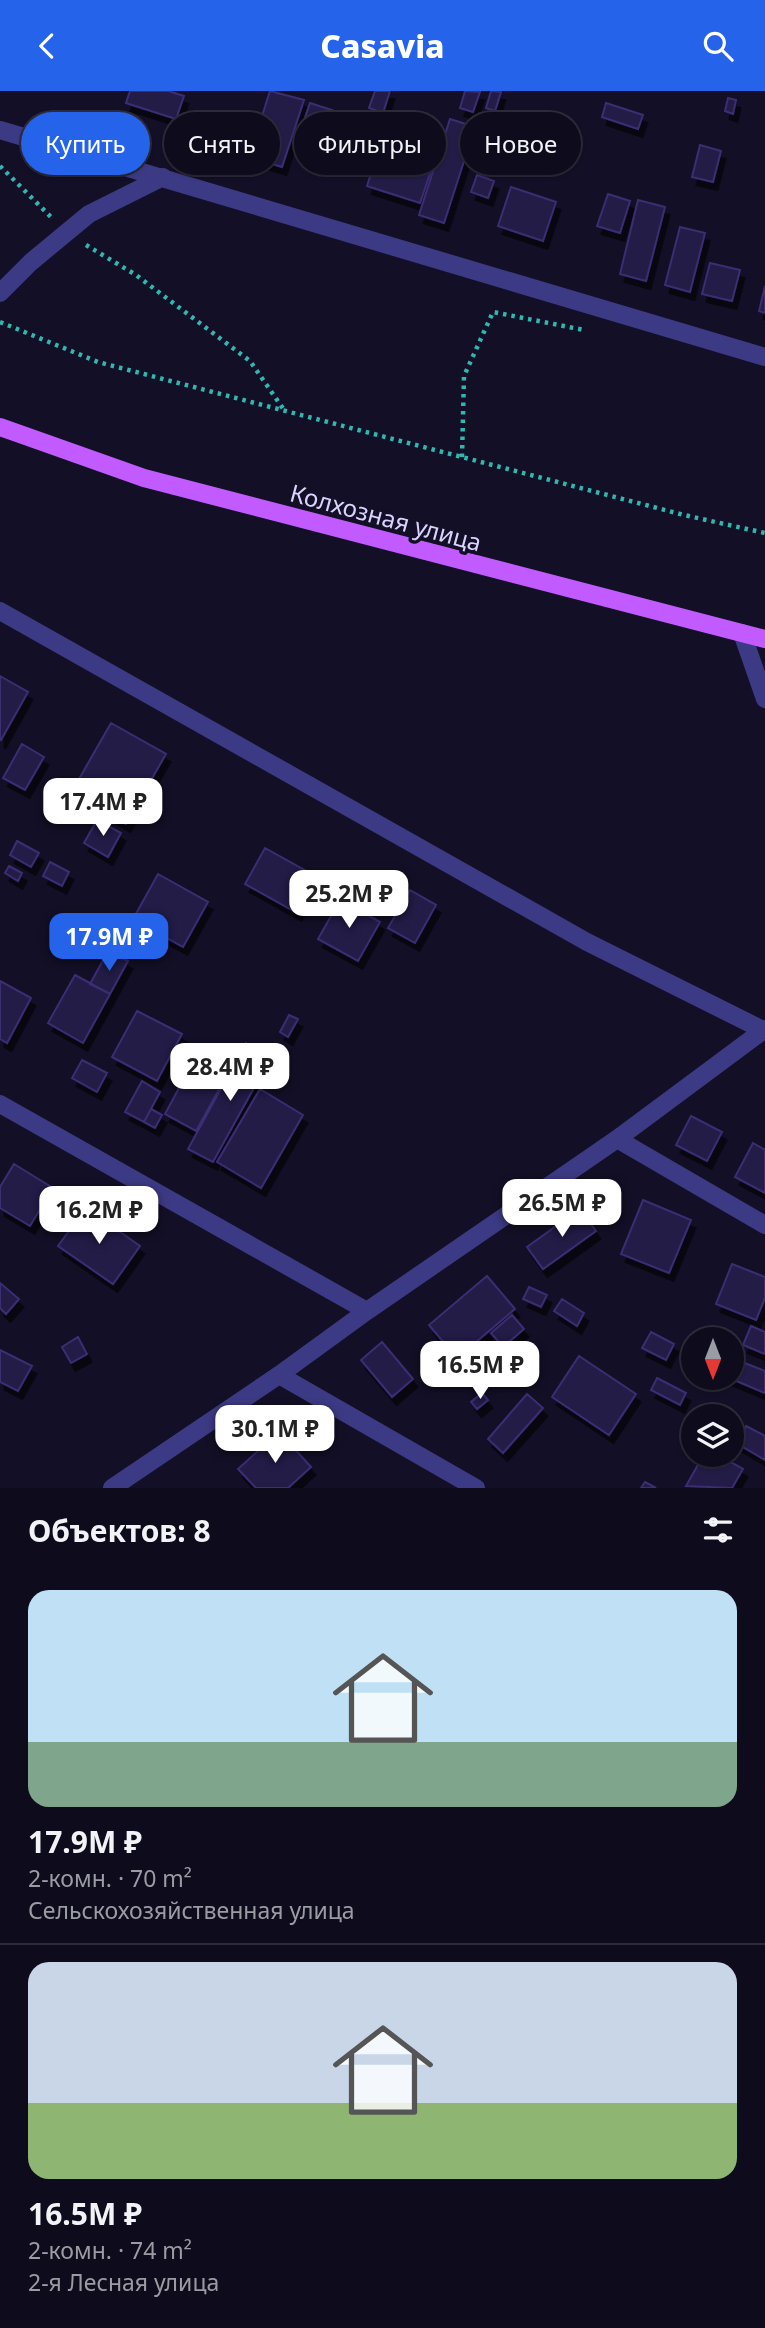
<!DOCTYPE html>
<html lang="ru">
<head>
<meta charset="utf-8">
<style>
  body { margin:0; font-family:"Noto Sans",sans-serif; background:#1c1929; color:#f1f3f6; height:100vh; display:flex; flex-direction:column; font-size:26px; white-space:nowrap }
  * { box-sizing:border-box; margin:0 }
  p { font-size:23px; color:#9b9ba3 }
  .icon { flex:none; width:38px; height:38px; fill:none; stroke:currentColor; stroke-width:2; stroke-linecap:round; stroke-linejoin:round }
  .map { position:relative; height:1397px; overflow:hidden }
  .side { display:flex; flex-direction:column; background:#0e0b1c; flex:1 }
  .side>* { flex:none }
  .banner { position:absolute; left:21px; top:21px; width:724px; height:63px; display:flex; gap:14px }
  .needle { width:46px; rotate:180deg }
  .tools { position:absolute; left:681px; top:1236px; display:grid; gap:14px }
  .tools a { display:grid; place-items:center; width:63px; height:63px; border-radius:50%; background:#0e0b1c; box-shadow:0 2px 5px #0004,0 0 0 2px #2e2b3b; font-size:35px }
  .price { position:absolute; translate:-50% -60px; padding:0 16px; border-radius:14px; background:#fff; color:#222; font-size:23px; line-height:46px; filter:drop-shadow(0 2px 4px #0008) }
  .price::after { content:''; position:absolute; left:50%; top:42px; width:21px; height:16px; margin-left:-10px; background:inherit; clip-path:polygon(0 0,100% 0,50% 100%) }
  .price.active { background:#2563eb; color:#fff }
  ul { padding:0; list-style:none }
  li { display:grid; align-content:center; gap:14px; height:371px; padding:0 28px }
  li+li { border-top:2px solid #2e2b3b }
  li span { display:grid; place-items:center; height:217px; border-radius:21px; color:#555 }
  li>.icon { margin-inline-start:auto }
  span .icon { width:126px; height:126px; fill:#fffc; stroke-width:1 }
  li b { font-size:30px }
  h2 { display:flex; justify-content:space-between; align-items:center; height:84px; padding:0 28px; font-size:30px }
  .pill { padding:0 24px; border-radius:32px; background:#0e0b1c; box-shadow:0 2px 5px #0004,0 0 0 2px #2e2b3b; font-size:24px; line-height:63px }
  .pill.active { background:#2563eb; color:#fff }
  header { display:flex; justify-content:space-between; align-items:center; height:91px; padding:0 28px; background:#2563eb; color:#fff; font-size:32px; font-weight:800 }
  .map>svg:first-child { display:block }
</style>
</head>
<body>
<header><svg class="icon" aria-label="back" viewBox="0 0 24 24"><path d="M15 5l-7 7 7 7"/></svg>Casavia<svg class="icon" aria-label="search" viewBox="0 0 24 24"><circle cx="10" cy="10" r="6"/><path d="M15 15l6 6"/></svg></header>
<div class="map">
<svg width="765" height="1397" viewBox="0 0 765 1397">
  <defs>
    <filter id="shadow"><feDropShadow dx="4.5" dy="8" stdDeviation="0" flood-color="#0009"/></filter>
  </defs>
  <rect width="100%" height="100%" fill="#130f26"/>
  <path fill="#241b47" stroke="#3b2d73" stroke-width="2" filter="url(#shadow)" d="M 130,0 L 168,0 L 184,5 L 176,28 L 126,12 Z
    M 270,0 L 304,9 L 282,76 L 249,66 Z
    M 375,0 L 390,0 L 383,22 L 369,17 Z
    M 465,0 L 480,1 L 473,21 L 460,17 Z
    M 491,0 L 501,1 L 495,20 L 486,17 Z
    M 728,7 L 736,9 L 733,23 L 725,20 Z
    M 310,12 L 347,24 L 334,65 L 296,53 Z
    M 606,12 L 643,24 L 638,38 L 602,26 Z
    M 450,28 L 475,36 L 444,132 L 419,124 Z
    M 383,45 L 437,62 L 420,112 L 367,95 Z
    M 700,54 L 721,60 L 713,91 L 692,86 Z
    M 477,84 L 494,90 L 488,107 L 471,101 Z
    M 511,96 L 556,111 L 543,150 L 498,135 Z
    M 608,103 L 630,110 L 620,142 L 597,135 Z
    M 638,109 L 665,116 L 646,190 L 620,183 Z
    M 680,136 L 705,142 L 690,201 L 665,194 Z
    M 710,172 L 740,179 L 732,210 L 702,203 Z
    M 765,195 L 765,222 L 759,220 Z
    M 0,585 L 28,601 L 1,649 L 0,648 Z
    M 111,632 L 166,663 L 126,733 L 71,702 Z
    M 22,653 L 44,666 L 25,699 L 3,687 Z
    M 97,729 L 121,742 L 108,766 L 84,752 Z
    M 17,750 L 39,762 L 31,776 L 10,764 Z
    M 265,757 L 317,786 L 297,822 L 245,793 Z
    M 50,771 L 69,781 L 62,795 L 43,785 Z
    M 9,775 L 22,782 L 18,790 L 5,782 Z
    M 158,783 L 208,811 L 183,856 L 133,828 Z
    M 410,799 L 436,814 L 415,852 L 388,837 Z
    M 340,809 L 380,831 L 358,870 L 318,848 Z
    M 108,860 L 128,870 L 110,903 L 90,893 Z
    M 75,884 L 110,903 L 83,952 L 48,932 Z
    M 0,890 L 31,907 L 7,952 L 0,948 Z
    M 137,920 L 182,943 L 157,990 L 112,966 Z
    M 289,924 L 298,928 L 288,946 L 280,941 Z
    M 246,952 L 271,966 L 213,1071 L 188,1058 Z
    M 195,967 L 227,984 L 196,1040 L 165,1023 Z
    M 82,969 L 107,982 L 97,1001 L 72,987 Z
    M 142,990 L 160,1001 L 144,1031 L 125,1021 Z
    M 260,998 L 303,1024 L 261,1097 L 217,1071 Z
    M 151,1018 L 162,1024 L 155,1037 L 144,1031 Z
    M 691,1025 L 722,1041 L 707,1070 L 676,1054 Z
    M 753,1052 L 765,1059 L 765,1102 L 735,1086 Z
    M 14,1073 L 53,1097 L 30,1135 L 0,1117 L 0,1096 Z
    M 643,1109 L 691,1129 L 669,1182 L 621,1163 Z
    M 86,1117 L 140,1155 L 113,1193 L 58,1155 Z
    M 580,1118 L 596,1140 L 543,1178 L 527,1156 Z
    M 732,1173 L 765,1186 L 765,1207 L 756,1229 L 716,1213 Z
    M 487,1185 L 515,1218 L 457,1267 L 429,1234 Z
    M 0,1192 L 19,1208 L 6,1223 L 0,1217 Z
    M 529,1196 L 547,1204 L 541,1216 L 523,1208 Z
    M 562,1208 L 584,1222 L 577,1235 L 554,1220 Z
    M 512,1224 L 524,1238 L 503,1256 L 491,1242 Z
    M 751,1235 L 765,1241 L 765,1263 L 743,1254 Z
    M 651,1241 L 674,1253 L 666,1269 L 642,1257 Z
    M 78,1246 L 87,1263 L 71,1272 L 62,1256 Z
    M 382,1251 L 413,1288 L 392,1306 L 361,1269 Z
    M 0,1259 L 32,1275 L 18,1300 L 0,1291 Z
    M 579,1265 L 636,1303 L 609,1344 L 552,1306 Z
    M 732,1267 L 765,1280 L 765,1302 L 727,1286 L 732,1286 Z
    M 657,1287 L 686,1302 L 680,1314 L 651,1299 Z
    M 482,1302 L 488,1309 L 477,1318 L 471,1311 Z
    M 527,1303 L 543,1317 L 503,1362 L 488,1348 Z
    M 713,1317 L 726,1325 L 708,1325 Z
    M 732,1328 L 742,1334 L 736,1346 L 732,1344 Z
    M 746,1335 L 765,1345 L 765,1369 L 736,1352 Z
    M 279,1341 L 311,1376 L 288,1397 L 256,1397 L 238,1378 Z
    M 704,1363 L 716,1363 L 743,1378 L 732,1397 L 686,1395 Z
    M 645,1391 L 656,1397 L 641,1397 Z"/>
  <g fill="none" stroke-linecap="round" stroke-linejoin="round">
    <path stroke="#2fb8b0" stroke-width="4.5" stroke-dasharray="3.5 5" stroke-linecap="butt" d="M 0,75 L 52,127
      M 86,154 L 136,184 L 250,270 L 284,319
      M 0,231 L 98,271 L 684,424 L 765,442
      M 462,366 L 464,285 L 493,221 L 584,239"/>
    <path stroke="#3d3a85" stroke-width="18" d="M 0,39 L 765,266
      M 0,202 L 31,171 L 89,123 L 163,86
      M 0,520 L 587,851 L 763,939
      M 742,542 L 765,608
      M 0,1013 L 367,1220
      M 617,1048 L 765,1134
      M 279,1284 L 476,1397
      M 112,1397 L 279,1284 L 367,1220 L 617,1048 L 765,938"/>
    <path stroke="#c25bff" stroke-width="18" d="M 0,336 L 144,387 L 765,548"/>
  </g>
  <g text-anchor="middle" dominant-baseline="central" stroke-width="7" stroke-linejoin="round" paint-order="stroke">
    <g font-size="24" fill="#d9d4ff" stroke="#130f26">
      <text transform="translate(386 426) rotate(15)">Колхозная улица</text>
    </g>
  </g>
</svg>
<div class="tools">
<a><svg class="needle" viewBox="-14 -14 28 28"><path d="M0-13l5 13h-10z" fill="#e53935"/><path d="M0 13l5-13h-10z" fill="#9b9ba3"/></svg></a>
<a><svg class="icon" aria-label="layers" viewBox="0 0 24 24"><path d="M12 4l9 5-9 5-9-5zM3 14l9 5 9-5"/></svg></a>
</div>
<b class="price" style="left:103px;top:747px">17.4M ₽</b>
<b class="price" style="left:349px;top:839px">25.2M ₽</b>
<b class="price active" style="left:109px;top:882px">17.9M ₽</b>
<b class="price" style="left:230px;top:1012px">28.4M ₽</b>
<b class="price" style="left:562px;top:1148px">26.5M ₽</b>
<b class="price" style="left:99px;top:1155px">16.2M ₽</b>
<b class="price" style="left:480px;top:1310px">16.5M ₽</b>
<b class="price" style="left:275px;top:1374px">30.1M ₽</b>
<div class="banner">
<a class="pill active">Купить</a>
<a class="pill">Снять</a>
<a class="pill">Фильтры</a>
<a class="pill">Новое</a>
</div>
</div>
<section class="side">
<h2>Объектов: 8<svg class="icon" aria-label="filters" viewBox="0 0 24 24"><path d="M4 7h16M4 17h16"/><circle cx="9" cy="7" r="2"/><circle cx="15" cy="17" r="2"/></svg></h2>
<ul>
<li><span style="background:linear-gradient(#bfe0f5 70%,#7fa58c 0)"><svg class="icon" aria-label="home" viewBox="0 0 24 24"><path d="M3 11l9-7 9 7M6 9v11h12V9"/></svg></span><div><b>17.9M ₽</b><p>2-комн. · 70 m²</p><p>Сельскохозяйственная улица</p></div></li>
<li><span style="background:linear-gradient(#c9d6e8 65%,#8fb573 0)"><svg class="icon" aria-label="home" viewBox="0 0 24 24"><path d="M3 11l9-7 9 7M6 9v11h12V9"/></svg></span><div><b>16.5M ₽</b><p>2-комн. · 74 m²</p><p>2-я Лесная улица</p></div></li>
</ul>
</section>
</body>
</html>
